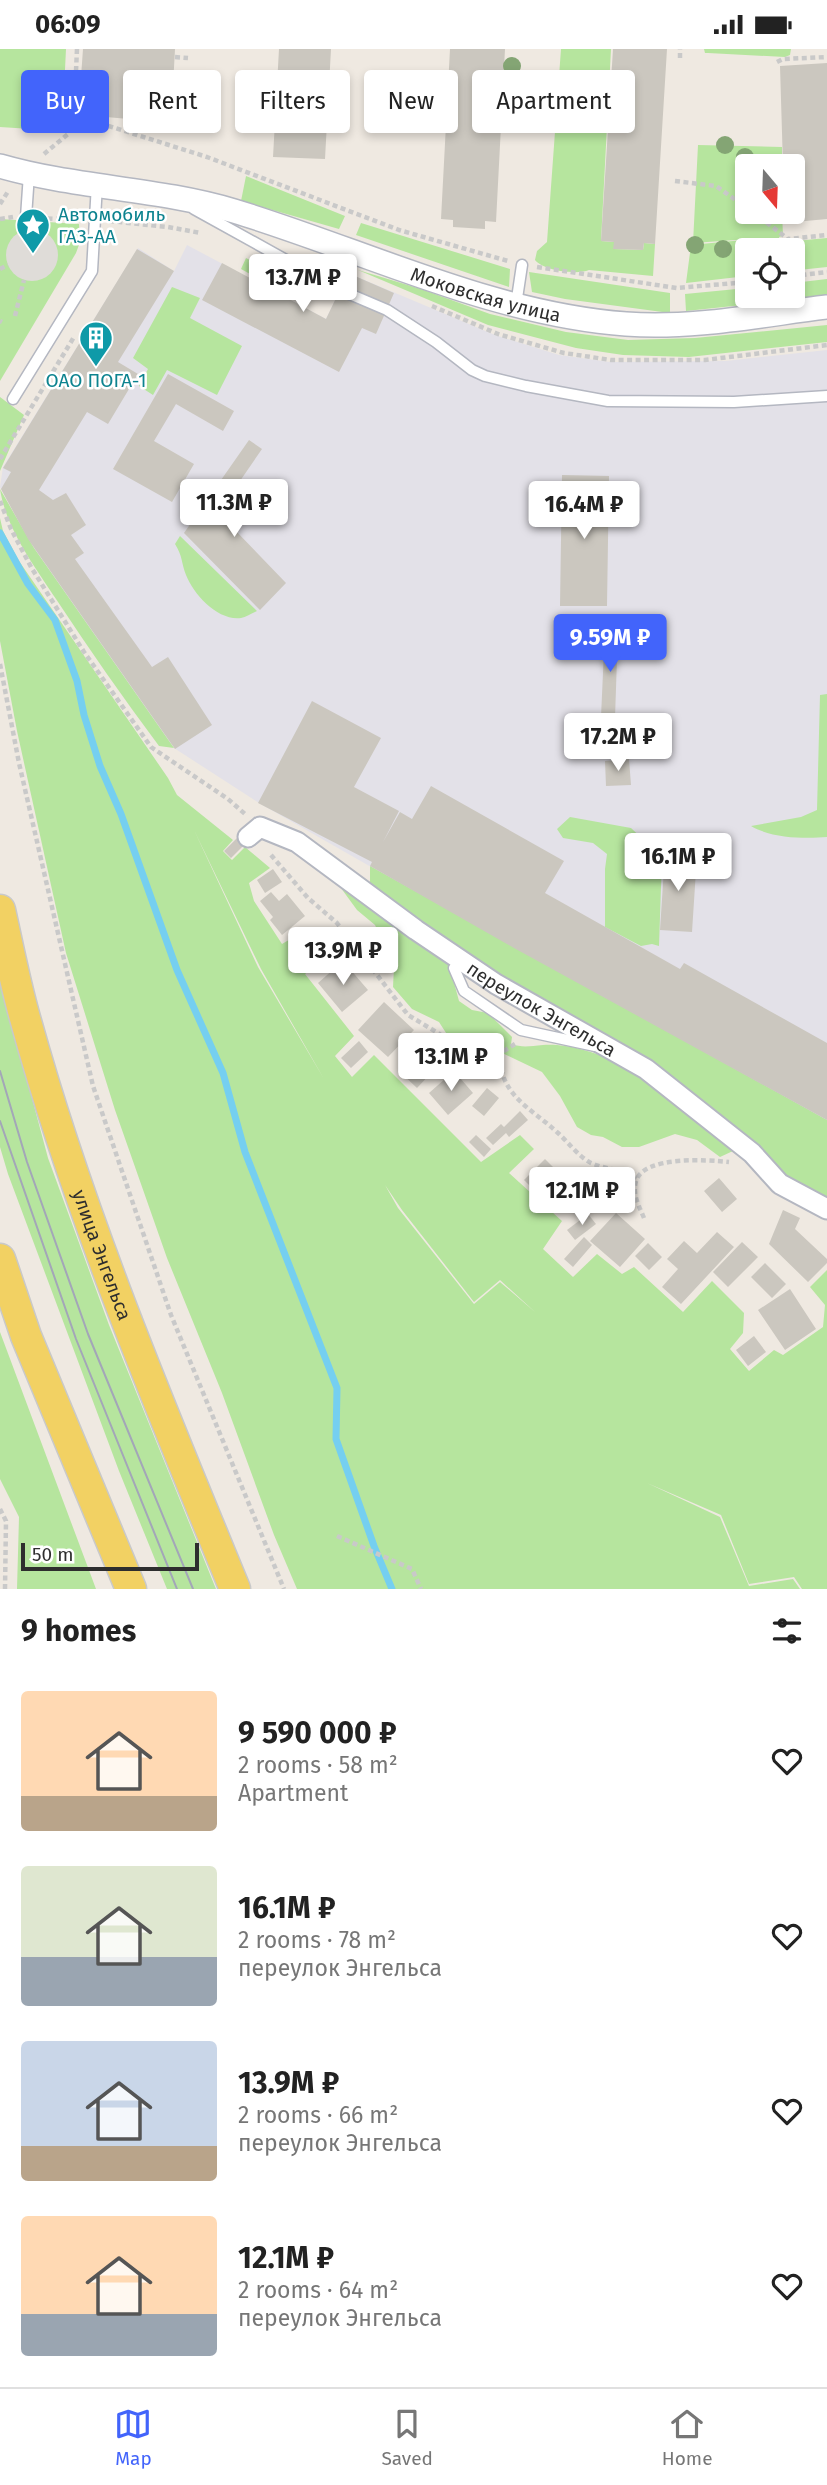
<!DOCTYPE html>
<html lang="en">
<head>
<meta charset="utf-8">
<style>
  body { margin:0; font-family:"Fira Sans",sans-serif; background:#f6f6f6; color:#222; height:100vh; display:flex; flex-direction:column; font-size:26px; white-space:nowrap }
  * { box-sizing:border-box; margin:0 }
  p { font-size:23px; color:#767676 }
  .icon { flex:none; width:38px; height:38px; fill:none; stroke:currentColor; stroke-width:2; stroke-linecap:round; stroke-linejoin:round }
  .map { position:relative; height:1540px; overflow:hidden }
  .sheet { display:flex; flex-direction:column; background:#fff; flex:1 }
  .sheet>* { flex:none }
  .banner { position:absolute; left:21px; top:21px; width:786px; height:63px; display:flex; gap:14px }
  .needle { width:46px; rotate:161deg }
  .buttons { position:absolute; left:735px; top:105px; display:grid; gap:14px }
  .buttons a { display:grid; place-items:center; width:70px; height:70px; border-radius:7px; background:#fff; box-shadow:0 4px 10px #0003; font-size:35px }
  .scale { position:absolute; left:21px; bottom:18px; width:178px; box-sizing:border-box; padding-left:7px; border:4px solid #2e2e2e; border-top:0; font-size:19px; line-height:24px; white-space:nowrap; color:#2e2e2e; -webkit-text-stroke:5px #fff; paint-order:stroke }
  .price { position:absolute; translate:-50% -60px; padding:0 16px; border-radius:7px; background:#fff; color:#222; font-size:23px; line-height:46px; filter:drop-shadow(0 2px 4px #0008) }
  .price::after { content:''; position:absolute; left:50%; top:42px; width:21px; height:16px; margin-left:-10px; background:inherit; clip-path:polygon(0 0,100% 0,50% 100%) }
  .price.active { background:#4264fb; color:#fff }
  ul { padding:0; list-style:none }
  li { display:flex; align-items:center; gap:21px; height:175px; padding:0 21px }
  li span { display:grid; place-items:center; flex:none; width:196px; height:140px; border-radius:7px; color:#555 }
  li>.icon { margin-inline-start:auto }
  span .icon { width:84px; height:84px; fill:#fffc; stroke-width:1 }
  li b { font-size:30px }
  h2 { display:flex; justify-content:space-between; align-items:center; height:84px; padding:0 21px; font-size:30px }
  .chip { padding:0 24px; border-radius:7px; background:#fff; box-shadow:0 4px 10px #0003; font-size:24px; line-height:63px }
  .chip.active { background:#4264fb; color:#fff }
  .status { display:flex; justify-content:space-between; align-items:center; height:49px; padding:0 35px; background:#fff; direction:ltr }
  .status svg { height:19px; fill:currentColor }
  .tabs { display:flex; justify-content:space-around; align-items:center; height:98px; border-top:2px solid #e0e0e0; background:#fff; font-size:19px; color:#767676 }
  .tabs a { display:grid; justify-items:center; gap:4px }
  .tabs .active { color:#4264fb }
  .map>svg:first-child { display:block }
</style>
</head>
<body>
<div class="status"><b>06:09</b><svg viewBox="0 0 49 12"><path d="M0 12V9h3v3zM5 12V6h3v6zM10 12V3h3v9zM15 12V0h3v12zM26 1h20v11H26zM47 4h2v5h-2z"/></svg></div>
<div class="map">
<svg width="827" height="1540" viewBox="0 0 827 1540">
  <rect width="100%" height="100%" fill="#efe9e1"/>
  <path fill="#e3e1e8" d="M 187,196 L 326,270 L 348,224 L 495,286 L 559,306 L 610,313 L 726,312 L 827,301 L 827,1073 L 513,899 L 259,754 L 174,699 L 34,499 L 0,438 L 3,418 L 138,199 L 174,222 Z"/>
  <path fill="#b6e59e" fill-rule="evenodd" d="M 0,0 L 66,0 L 62,82 L 0,78 Z
    M 561,0 L 611,0 L 601,192 L 614,193 L 614,200 L 643,201 L 644,194 L 655,195 L 653,227 L 589,221 C 577,226 544,222 535,211 L 537,202 L 547,193 Z
    M 704,0 L 791,0 L 790,6 L 785,8 L 708,4 L 705,4 Z
    M 698,96 L 782,98 L 782,117 L 747,117 L 747,163 L 782,163 L 783,187 L 779,188 L 781,201 L 747,201 L 747,227 L 686,234 L 691,196 L 764,189 L 693,194 Z
    M 246,127 L 345,167 L 339,180 L 241,152 Z
    M 0,170 L 79,175 L 80,193 L 76,204 L 0,332 Z
    M 361,174 L 510,220 L 509,238 L 356,186 Z
    M 827,189 L 827,218 L 799,221 L 795,192 Z
    M 246,209 L 286,230 L 281,242 L 241,220 Z
    M 358,221 L 421,240 L 490,265 L 566,283 L 628,291 L 695,289 L 827,276 L 827,293 L 689,308 L 623,306 L 576,299 L 488,276 Z
    M 529,223 L 670,244 L 670,264 L 565,250 L 532,243 Z
    M 827,230 L 827,247 L 686,262 L 685,245 L 747,239 L 747,247 L 793,247 L 793,234 Z
    M 172,238 L 200,249 L 190,269 L 242,297 L 217,346 L 167,321 L 153,346 L 139,337 L 148,320 L 133,309 Z
    M 0,348 L 24,366 L 0,422 Z
    M 0,440 L 34,499 L 174,699 L 159,697 C 123,649 89,600 56,550 C 35,518 6,480 0,440 Z
    M 0,469 L 3,482 L 19,512 L 168,729 L 177,746 L 233,791 L 223,802 L 232,811 L 245,798 L 270,819 L 249,834 L 254,852 L 282,895 L 311,878 L 334,903 L 305,925 L 354,987 L 335,1007 L 352,1028 L 374,1006 L 481,1113 L 520,1086 L 534,1100 L 509,1124 L 562,1172 L 543,1200 L 573,1228 L 597,1205 L 622,1225 L 634,1218 L 683,1263 L 712,1232 L 744,1264 L 743,1284 L 730,1300 L 749,1322 L 774,1301 L 783,1306 L 823,1278 L 825,1256 L 810,1238 L 827,1221 L 827,1540 L 802,1540 L 794,1528 L 749,1535 L 721,1466 L 647,1434 L 720,1468 L 749,1537 L 793,1530 L 800,1540 L 297,1540 L 274,1486 L 222,1344 L 167,1209 L 115,1061 L 66,904 L 17,682 L 0,592 ZM 194,781 L 261,920 L 324,1030 L 258,918 ZM 385,1136 L 402,1161 L 474,1253 L 500,1231 L 535,1263 L 500,1233 L 474,1255 L 398,1159 Z
    M 180,487 L 257,562 C 252,564 246,568 241,569 C 218,572 194,546 186,526 C 181,513 183,508 175,495 Z
    M 827,645 L 827,788 C 804,790 771,789 751,777 L 801,768 L 817,761 L 820,646 Z
    M 570,768 L 631,779 L 662,808 L 659,897 L 652,895 L 641,897 L 605,878 L 605,820 L 607,805 L 593,794 L 563,789 L 557,780 Z
    M 370,817 L 827,1071 L 827,1150 L 782,1126 L 775,1113 L 748,1088 L 545,950 L 513,938 L 370,841 Z
    M 338,835 L 437,904 L 449,915 L 459,952 L 472,961 L 488,964 L 512,988 L 511,995 C 523,999 530,997 543,996 C 554,995 569,997 580,1000 C 642,1015 687,1061 733,1102 L 720,1108 L 697,1091 L 675,1085 L 639,1098 L 622,1098 L 603,1088 L 591,1086 L 577,1078 L 560,1047 L 542,1023 L 496,1001 L 481,1002 L 468,1000 L 448,987 L 439,973 L 412,960 L 393,938 L 394,918 L 375,876 L 357,861 Z
    M 0,930 L 48,1109 L 109,1276 L 216,1540 L 167,1540 L 119,1422 L 8,1125 L 0,1098 Z
    M 0,1283 L 96,1540 L 17,1540 L 19,1468 L 0,1430 Z"/>
  <path fill="#dfdcd8" d="M6 206a26 26 0 1 1 52 0a26 26 0 1 1-52 0Z"/>
  <g fill="none" stroke-linecap="round" stroke-linejoin="round">
    <path stroke="#75cff0" stroke-width="7" d="M 0,484 L 28,535 L 55,571 L 77,632 L 84,666 L 100,717 L 121,765 L 177,921 L 223,1024 L 245,1103 L 337,1339 L 336,1390 L 374,1497 L 392,1540"/>
  </g>
  <path fill="#cbc7bf" d="M 83,0 L 175,0 L 172,55 L 153,54 L 140,71 L 106,68 L 80,42 Z
    M 279,0 L 331,0 L 325,110 L 273,108 Z
    M 450,0 L 505,0 L 496,173 L 485,172 L 485,180 L 453,178 L 453,171 L 441,170 Z
    M 613,0 L 667,0 L 655,195 L 644,194 L 643,201 L 613,200 L 614,193 L 601,192 Z
    M 827,14 L 827,170 L 784,174 L 784,163 L 793,163 L 793,117 L 783,117 L 780,17 Z
    M 137,200 L 174,222 L 118,313 L 138,325 L 108,375 L 87,363 L 39,441 L 53,451 L 66,444 L 86,476 L 71,486 L 84,504 L 75,510 L 152,618 L 168,608 L 212,676 L 175,700 L 28,490 L 1,440 L 11,423 L 3,419 Z
    M 222,214 L 326,270 L 348,224 L 394,244 L 376,285 L 362,279 L 339,323 L 202,251 Z
    M 168,325 L 234,362 L 223,382 L 176,355 L 154,392 L 194,415 L 172,453 L 113,420 Z
    M 249,391 L 262,400 L 220,461 L 207,452 L 286,534 L 260,561 L 184,484 Z
    M 562,426 L 609,427 L 607,557 L 560,557 Z
    M 605,579 L 618,580 L 615,669 L 601,668 Z
    M 312,652 L 381,689 L 354,738 L 399,762 L 383,793 L 400,763 L 412,770 L 431,737 L 564,812 L 545,844 L 680,920 L 684,914 L 827,994 L 827,1071 L 514,899 L 370,817 L 372,813 L 258,754 Z
    M 629,710 L 631,736 L 606,737 L 605,712 Z
    M 237,789 L 244,796 L 231,809 L 224,802 Z
    M 665,804 L 697,806 L 692,883 L 660,881 Z
    M 273,820 L 282,833 L 265,844 L 257,831 Z
    M 271,843 L 279,852 L 287,845 L 305,867 L 282,886 L 270,871 L 273,868 L 260,852 Z
    M 343,912 L 368,941 L 342,963 L 318,934 Z
    M 384,953 L 414,981 L 388,1008 L 358,981 Z
    M 431,990 L 448,1006 L 417,1039 L 400,1023 Z
    M 359,992 L 368,1003 L 351,1019 L 341,1009 Z
    M 454,1022 L 473,1044 L 448,1066 L 429,1044 Z
    M 487,1039 L 499,1049 L 484,1067 L 472,1057 Z
    M 520,1062 L 528,1071 L 509,1088 L 506,1084 L 493,1096 L 486,1089 L 501,1075 L 504,1078 Z
    M 476,1086 L 491,1100 L 484,1108 L 469,1093 Z
    M 545,1110 L 568,1133 L 547,1154 L 524,1131 Z
    M 719,1129 L 737,1150 L 722,1163 L 704,1142 Z
    M 587,1138 L 597,1147 L 578,1167 L 568,1157 Z
    M 783,1161 L 800,1169 L 795,1180 L 827,1210 L 827,1214 L 808,1233 L 769,1195 Z
    M 616,1164 L 645,1190 L 620,1218 L 590,1192 Z
    M 588,1165 L 596,1175 L 575,1191 L 567,1181 Z
    M 717,1183 L 734,1198 L 681,1255 L 662,1238 L 678,1220 L 667,1210 L 684,1192 L 697,1204 Z
    M 584,1188 L 592,1196 L 573,1218 L 564,1210 Z
    M 742,1193 L 758,1208 L 728,1238 L 713,1223 Z
    M 648,1194 L 662,1208 L 649,1221 L 635,1207 Z
    M 765,1214 L 786,1235 L 772,1249 L 751,1228 Z
    M 790,1240 L 816,1280 L 785,1301 L 758,1261 Z
    M 754,1287 L 766,1303 L 748,1317 L 736,1301 Z"/>
  <g fill="none" stroke-linecap="round" stroke-linejoin="round">
    <g stroke="#b4b7c1" stroke-width="13">
      <path id="service" d="M 194,160 L 340,241 L 387,261 L 436,293 L 472,321 L 485,327 L 526,337 L 608,352 L 734,353 L 827,347
        M 26,168 L 29,125
        M 516,256 L 522,216
        M 13,350 L 92,222 L 97,135
        M 461,911 L 454,919 L 464,942 L 521,981 L 595,997"/>
    </g>
    <g stroke="#b4b7c1" stroke-width="23">
      <g id="minor">
        <path id="s1" d="M 248,788 L 260,778 L 297,793 L 416,881 L 496,935 L 646,1020 L 752,1104 L 780,1135 L 827,1160"/>
      </g>
    </g>
    <g stroke="#b4b7c1" stroke-width="26">
      <g id="tertiary">
        <path id="s2" d="M 0,117 C 76,139 157,139 234,162 C 363,201 491,265 626,275 C 693,280 761,266 827,258"/>
      </g>
    </g>
    <g stroke="#c9c9c9" stroke-width="33">
      <g id="primary">
        <path id="s3" d="M 0,861 C 8,897 15,934 25,969 C 79,1165 158,1353 235,1540"/>
        <path d="M 0,1210 L 26,1287 L 131,1540"/>
      </g>
    </g>
    <path stroke="#c9c9c9" stroke-width="4.5" stroke-dasharray="5 3.5" stroke-linecap="butt" d="M 77,0 L 74,66 L 207,108 L 399,181 L 508,212
      M 175,8 L 188,9
      M 680,9 L 680,0
      M 777,13 L 783,10 L 827,8
      M 44,105 L 68,85 L 74,66
      M 675,132 L 716,137 L 747,159
      M 0,155 L 9,141
      M 753,163 L 788,190
      M 39,169 L 79,171
      M 0,170 L 13,168
      M 109,172 L 168,178 L 201,184
      M 789,201 L 788,190 L 827,186
      M 537,218 L 677,239 L 747,233
      M 0,220 L 8,216
      M 793,227 L 827,223
      M 432,257 L 498,285 L 564,304 L 611,311 L 705,311 L 827,296
      M 15,267 L 24,231
      M 0,272 L 2,273
      M 0,410 L 74,288
      M 0,452 L 11,480 L 31,518 L 84,603 L 151,698 L 228,750 L 245,765
      M 0,615 L 19,714 L 93,1037 L 171,1266 L 284,1540
      M 271,806 L 308,849 L 337,874 L 408,966 L 438,984 L 478,1014 L 499,1005
      M 515,995 L 499,1005 C 501,1048 530,1058 558,1084 C 568,1093 579,1108 591,1114 C 606,1121 622,1119 636,1130
      M 644,1169 C 639,1157 632,1145 636,1132 C 644,1106 709,1111 729,1113
      M 0,1460 L 6,1472 L 5,1540
      M 337,1487 L 412,1520 L 421,1540"/>
    <use href="#service" stroke="#fff" stroke-width="10"/>
    <use href="#minor" stroke="#fff" stroke-width="19"/>
    <use href="#tertiary" stroke="#fff" stroke-width="23"/>
    <use href="#primary" stroke="#f2d163" stroke-width="30"/>
    <path stroke="#a3a6b8" stroke-width="2" d="M 0,1022 L 27,1113 L 88,1285 L 193,1540
      M 0,1072 L 76,1290 L 177,1540"/>
  </g>
  <g fill="#84a574">
    <circle cx="512" cy="17" r="9"/>
    <circle cx="577" cy="33" r="9"/>
    <circle cx="725" cy="96" r="9"/>
    <circle cx="745" cy="108" r="9"/>
    <circle cx="695" cy="196" r="9"/>
    <circle cx="723" cy="200" r="9"/>
  </g>
  <defs>
    <g id="sight-pin" transform="scale(1.75)"><path d="M0 17L-7.5 6A9.5 9.5 0 1 1 7.5 6Z" fill="#0f9aa8" stroke="#fff"/><path d="M0-6L1.8-2.2L6-1.7L2.9 1.2L3.7 5.4L0 3.3L-3.7 5.4L-2.9 1.2L-6-1.7L-1.8-2.2Z" fill="#fff"/></g>
    <g id="building-pin" transform="scale(1.75)"><path d="M0 17L-7.5 6A9.5 9.5 0 1 1 7.5 6Z" fill="#0f9aa8" stroke="#fff"/><path d="M-4-6H4V6H1V3H-1V6H-4ZM-2.5-4.3h1.7v1.8h-1.7ZM.8-4.3h1.7v1.8H.8ZM-2.5-1h1.7V.8h-1.7ZM.8-1h1.7V.8H.8Z" fill="#fff"/></g>
  </defs>
  <g fill-rule="evenodd">
    <use href="#sight-pin" x="33" y="176"/>
    <use href="#building-pin" x="96" y="289"/>
  </g>
  <g text-anchor="middle" dominant-baseline="central" stroke-width="5" stroke-linejoin="round" paint-order="stroke">
    <g font-size="19" fill="#0d838f" stroke="#fff" text-anchor="start">
      <text x="58" y="165">Автомобиль<tspan x="58" dy="22">ГАЗ-АА</tspan></text>
      <text x="96" y="331" text-anchor="middle">ОАО ПОГА-1</text>
    </g>
    <g font-size="19" fill="#2e2e2e" stroke="#fff">
      <text stroke="none"><textPath href="#s2" startOffset="504">Моковская улица</textPath></text>
      <text stroke="none"><textPath href="#s1" startOffset="352">переулок Энгельса</textPath></text>
      <text stroke="none"><textPath href="#s3" startOffset="360">улица Энгельса</textPath></text>
    </g>
  </g>
</svg>
<div class="buttons">
<a><svg class="needle" viewBox="-14 -14 28 28"><path d="M0-13l5 13h-10z" fill="#e53935"/><path d="M0 13l5-13h-10z" fill="#767676"/></svg></a>
<a><svg class="icon" aria-label="locate" viewBox="0 0 24 24"><circle cx="12" cy="12" r="6"/><path d="M12 2v4M12 18v4M2 12h4M18 12h4"/></svg></a>
</div>
<div class="scale">50 m</div>
<b class="price" style="left:303px;top:265px">13.7M ₽</b>
<b class="price" style="left:234px;top:490px">11.3M ₽</b>
<b class="price" style="left:584px;top:492px">16.4M ₽</b>
<b class="price active" style="left:610px;top:625px">9.59M ₽</b>
<b class="price" style="left:618px;top:724px">17.2M ₽</b>
<b class="price" style="left:678px;top:844px">16.1M ₽</b>
<b class="price" style="left:343px;top:938px">13.9M ₽</b>
<b class="price" style="left:451px;top:1044px">13.1M ₽</b>
<b class="price" style="left:582px;top:1178px">12.1M ₽</b>
<div class="banner">
<a class="chip active">Buy</a>
<a class="chip">Rent</a>
<a class="chip">Filters</a>
<a class="chip">New</a>
<a class="chip">Apartment</a>
</div>
</div>
<section class="sheet">
<h2>9 homes<svg class="icon" aria-label="filters" viewBox="0 0 24 24"><path d="M4 7h16M4 17h16"/><circle cx="9" cy="7" r="2"/><circle cx="15" cy="17" r="2"/></svg></h2>
<ul>
<li><span style="background:linear-gradient(#ffd9b3 75%,#b9a48a 0)"><svg class="icon" aria-label="home" viewBox="0 0 24 24"><path d="M3 11l9-7 9 7M6 9v11h12V9"/></svg></span><div><b>9 590 000 ₽</b><p>2 rooms · 58 m²</p><p>Apartment</p></div><svg class="icon" aria-label="heart" viewBox="0 0 24 24"><path d="M12 20l-8-8c-3-5 5-10 8-4 3-6 11-1 8 4z"/></svg></li>
<li><span style="background:linear-gradient(#dfe7d0 65%,#9aa5b1 0)"><svg class="icon" aria-label="home" viewBox="0 0 24 24"><path d="M3 11l9-7 9 7M6 9v11h12V9"/></svg></span><div><b>16.1M ₽</b><p>2 rooms · 78 m²</p><p>переулок Энгельса</p></div><svg class="icon" aria-label="heart" viewBox="0 0 24 24"><path d="M12 20l-8-8c-3-5 5-10 8-4 3-6 11-1 8 4z"/></svg></li>
<li><span style="background:linear-gradient(#c9d6e8 75%,#b9a48a 0)"><svg class="icon" aria-label="home" viewBox="0 0 24 24"><path d="M3 11l9-7 9 7M6 9v11h12V9"/></svg></span><div><b>13.9M ₽</b><p>2 rooms · 66 m²</p><p>переулок Энгельса</p></div><svg class="icon" aria-label="heart" viewBox="0 0 24 24"><path d="M12 20l-8-8c-3-5 5-10 8-4 3-6 11-1 8 4z"/></svg></li>
<li><span style="background:linear-gradient(#ffd9b3 70%,#9aa5b1 0)"><svg class="icon" aria-label="home" viewBox="0 0 24 24"><path d="M3 11l9-7 9 7M6 9v11h12V9"/></svg></span><div><b>12.1M ₽</b><p>2 rooms · 64 m²</p><p>переулок Энгельса</p></div><svg class="icon" aria-label="heart" viewBox="0 0 24 24"><path d="M12 20l-8-8c-3-5 5-10 8-4 3-6 11-1 8 4z"/></svg></li>
</ul>
</section>
<nav class="tabs">
<a class="active"><svg class="icon" aria-label="map" viewBox="0 0 24 24"><path d="M3 6l6-2 6 2 6-2v14l-6 2-6-2-6 2zM9 4v14M15 6v14"/></svg>Map</a>
<a><svg class="icon" aria-label="saved" viewBox="0 0 24 24"><path d="M7 4h10v16l-5-4-5 4z"/></svg>Saved</a>
<a><svg class="icon" aria-label="home" viewBox="0 0 24 24"><path d="M3 11l9-7 9 7M6 9v11h12V9"/></svg>Home</a>
</nav>
</body>
</html>
